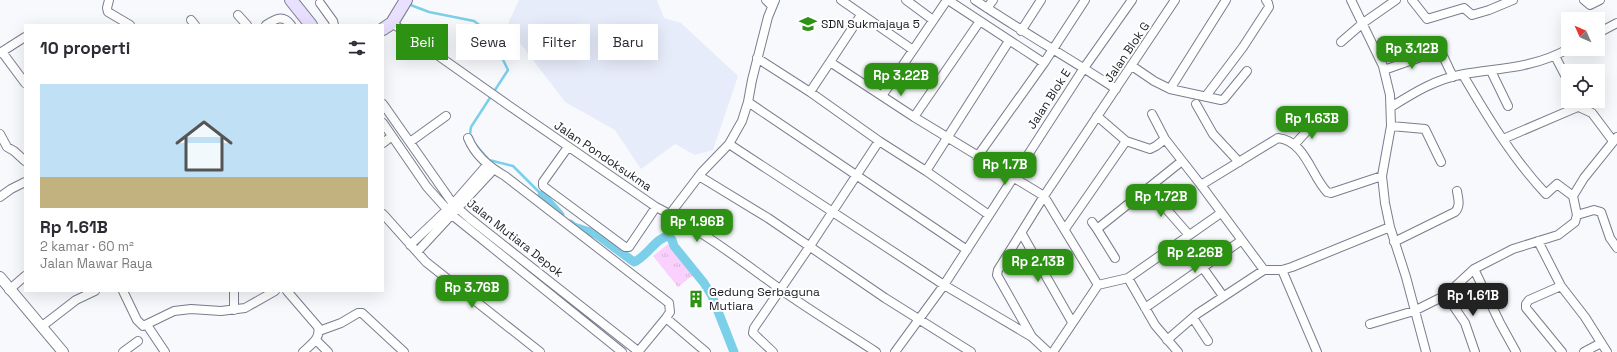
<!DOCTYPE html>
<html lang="id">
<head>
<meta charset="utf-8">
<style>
  body { margin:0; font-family:"Space Grotesk",sans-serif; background:#f2f2f3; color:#2b2b33; height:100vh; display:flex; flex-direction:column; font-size:15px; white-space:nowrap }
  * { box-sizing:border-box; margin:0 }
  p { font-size:13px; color:#7c7c81 }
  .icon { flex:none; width:22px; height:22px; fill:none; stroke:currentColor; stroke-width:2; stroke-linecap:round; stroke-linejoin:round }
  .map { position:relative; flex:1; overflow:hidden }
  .sheet { position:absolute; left:24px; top:24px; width:360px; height:268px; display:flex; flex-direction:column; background:#fff; border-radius:0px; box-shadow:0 4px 16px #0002 }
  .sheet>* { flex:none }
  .banner { position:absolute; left:396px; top:24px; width:380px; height:36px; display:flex; gap:8px }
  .needle { width:26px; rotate:315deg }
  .buttons { position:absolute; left:1561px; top:12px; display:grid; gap:8px }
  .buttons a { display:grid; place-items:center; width:44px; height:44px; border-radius:0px; background:#fff; box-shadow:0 4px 16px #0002; font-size:20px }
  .price { position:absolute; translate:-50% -34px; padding:0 9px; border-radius:8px; background:#2d9213; color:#fff; font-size:13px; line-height:26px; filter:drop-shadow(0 1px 2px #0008) }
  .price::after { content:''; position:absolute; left:50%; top:24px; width:12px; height:9px; margin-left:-6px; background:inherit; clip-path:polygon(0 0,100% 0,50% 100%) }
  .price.on { background:#222; color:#fff }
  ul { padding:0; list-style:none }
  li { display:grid; align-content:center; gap:8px; height:212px; padding:0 16px }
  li+li { border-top:1px solid #e1e1e2 }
  li span { display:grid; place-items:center; height:124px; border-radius:0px; color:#555 }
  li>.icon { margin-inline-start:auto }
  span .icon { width:72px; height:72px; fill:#fffc; stroke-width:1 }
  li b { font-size:17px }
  h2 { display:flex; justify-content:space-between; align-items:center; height:48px; padding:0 16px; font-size:17px }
  .tag { padding:0 14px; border-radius:0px; background:#fff; box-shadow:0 4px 16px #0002; font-size:14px; line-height:36px }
  .tag.on { background:#2d9213; color:#fff }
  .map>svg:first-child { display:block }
</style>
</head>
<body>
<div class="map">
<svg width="1617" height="352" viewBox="0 0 1617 352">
  <defs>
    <pattern id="grass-tufts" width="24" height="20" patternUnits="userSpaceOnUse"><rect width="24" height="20" fill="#fad1fd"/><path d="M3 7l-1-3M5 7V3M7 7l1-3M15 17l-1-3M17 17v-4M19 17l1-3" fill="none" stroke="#d6b3d9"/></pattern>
  </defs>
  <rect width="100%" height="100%" fill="#f8f9fd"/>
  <path fill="#e7ecfb" d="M 519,0 L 657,0 L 664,18 L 681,23 L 738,76 L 713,150 L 695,155 L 675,144 L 641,169 L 615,130 L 565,102 L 507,26 Z"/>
  <path fill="url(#grass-tufts)" d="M 668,244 L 693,275 L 678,287 L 653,256 Z"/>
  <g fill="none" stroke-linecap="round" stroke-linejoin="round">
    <path stroke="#7ccfe9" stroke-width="2.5" d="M 408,4 L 429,12 L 474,21 L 490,33 L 508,70 L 471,127 L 470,134 L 472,138
      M 475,144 L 489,160 L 513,166 L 542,195"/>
    <path stroke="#7ccfe9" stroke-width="9" d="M 542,195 L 560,215
      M 570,224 L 574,227 L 596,234 L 634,262 C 647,257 656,237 669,236 L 672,240 L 674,246 L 704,283 L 712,296 L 734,352"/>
    <g stroke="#797e8e" stroke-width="10">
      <path id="minor" d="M 109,0 L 107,8 L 108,12 L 130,25
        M 766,0 L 772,6
        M 841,0 L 913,50
        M 906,0 L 933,20
        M 948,0 L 1044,63
        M 975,0 C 1021,31 1069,58 1116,89
        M 1351,0 L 1383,66 L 1390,95 L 1391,126 L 1382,176 L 1385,203 L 1390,227 L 1406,277 L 1426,352
        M 1412,0 L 1427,19 L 1464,8 L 1472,15 L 1489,10 L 1513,0
        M 1584,0 L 1590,5 L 1600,0
        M 320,3 L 333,21 L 334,25
        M 987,8 L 993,0
        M 238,15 L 247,25
        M 191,20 L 195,25
        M 392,23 L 508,105 L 656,207 C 700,229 740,260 780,289 C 811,311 844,331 876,352
        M 266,25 C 275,19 283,14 291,25
        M 1021,31 L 1041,0
        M 1598,33 L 1617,23
        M 1341,42 L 1363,23 L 1396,0
        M 2,52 L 25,83
        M 0,53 L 25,37
        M 1555,56 L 1568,81
        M 757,58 L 810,92 L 879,141 L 926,171 L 989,215
        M 830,62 L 861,15
        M 1132,66 L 1154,81 L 1170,89 L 1221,100 L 1224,99 L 1247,71
        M 1384,70 L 1438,51 L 1443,56 L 1453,77
        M 1491,71 L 1508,106
        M 1463,75 C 1487,116 1513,159 1546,194 L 1557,184 L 1573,196
        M 1170,89 L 1226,0
        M 810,92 L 830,62 L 914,117 L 1044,196 L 998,270 L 997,275 L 1032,337 L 1048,352
        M 882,96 L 947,0
        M 1206,96 L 1243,47 L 1269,7 L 1268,3 L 1266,0
        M 748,102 L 967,250
        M 1579,103 L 1581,108 L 1592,113 L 1613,141
        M 383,104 L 444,191 L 453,204 L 469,218 L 639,352
        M 1196,104 L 1213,134 L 1239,162
        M 1391,107 C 1415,92 1436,79 1464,74 C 1501,68 1534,68 1568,49
        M 1152,114 L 1165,139 L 1201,185 L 1264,270 L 1282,270 L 1292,267 L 1390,227
        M 914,117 L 980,21
        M 383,123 L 427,187 L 452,215 L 622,352
        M 1391,126 L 1425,129 L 1441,162
        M 0,134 L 7,147 L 14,151 L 25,161
        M 468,138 C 475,155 489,167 505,176 L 669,303 L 670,312 L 666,318 L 638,352
        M 1503,139 L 1580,106
        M 1126,141 L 1150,149 L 1156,146 L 1165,139
        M 410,142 L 446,116
        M 383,143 L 392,136
        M 729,144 L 944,285 L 1032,337
        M 1295,144 L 1315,122
        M 568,147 L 543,182 L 543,186 L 625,247 L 629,247 L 656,207
        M 977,157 L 1044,63 L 1085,0
        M 926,171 L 1009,41
        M 699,176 L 768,218 L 885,298 L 971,352
        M 1201,185 L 1278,138 C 1305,141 1311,175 1327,192 L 1331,193 L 1382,176
        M 1148,188 L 1189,235
        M 0,197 L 11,189 L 25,182
        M 383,214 L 426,262 L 540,352
        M 670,214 L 702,172 L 729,144 L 742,121 L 748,102 L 752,80 L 768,17 L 775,0
        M 1577,215 L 1594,210 L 1601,212 L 1610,238 L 1617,248
        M 1092,222 L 1097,229
        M 1065,229 L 1126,141 L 1097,116
        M 1022,234 L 1072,322
        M 1183,240 L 1223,296
        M 1538,241 L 1561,286 L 1585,317 L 1607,352
        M 1394,242 L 1455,212 C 1461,206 1458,198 1457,191
        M 410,245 L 453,204 L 487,165
        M 417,252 L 493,170
        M 1115,258 L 1097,229 L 1182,161
        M 1474,269 L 1500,323 L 1516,352
        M 1282,270 L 1317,352
        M 1128,278 L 1155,325 L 1178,352
        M 1098,285 L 1044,196 L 1175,0
        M 1561,286 L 1529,300 L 1526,304 L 1526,308 L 1562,352
        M 9,290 L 25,276
        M 123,291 L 137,320 L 143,326 L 174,311 L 191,309 L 221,311 L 245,308 L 275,291
        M 287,291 L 318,327 C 321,339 310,345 303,352
        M 1446,295 L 1465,323 L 1475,352
        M 1145,308 L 1242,240
        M 234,310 L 234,291
        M 666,318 L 706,352
        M 1193,318 L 1208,341
        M 1370,324 L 1414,311 L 1446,295 L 1474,269 L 1513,249 L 1558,235 L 1575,222 L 1577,215 L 1573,196 L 1584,178 L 1617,137
        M 147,325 L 165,352
        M 41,327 L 76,300 L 95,291
        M 319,331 L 341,323 L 358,313 L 362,313 L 404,352
        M 316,340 L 328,352
        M 1167,340 L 1197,314 L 1264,270
        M 123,352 L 138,341
        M 773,352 L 753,333 L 754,328 L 810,246 L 879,141
        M 895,352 L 944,285 L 1084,68 L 1132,0
        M 1053,352 L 1098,285 L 1128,278 L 1221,213
        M 1584,352 L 1601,343"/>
    </g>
    <g stroke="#797e8e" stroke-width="12">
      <path id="tertiary" d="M 0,277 L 63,352"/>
    </g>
    <g stroke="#797e8e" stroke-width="14">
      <path id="secondary" d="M 291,0 L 311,25
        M 383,29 L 392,23 L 406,0"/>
    </g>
    <use href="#minor" stroke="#fff" stroke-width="8"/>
    <use href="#tertiary" stroke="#fff" stroke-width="10"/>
    <use href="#secondary" stroke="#e9dffe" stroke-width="12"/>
  </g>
  <defs>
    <g id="school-bare" transform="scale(1.38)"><path d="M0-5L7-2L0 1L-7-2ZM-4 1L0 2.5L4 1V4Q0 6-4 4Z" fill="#2d9213" stroke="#fff" stroke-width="2.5" paint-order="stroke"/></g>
    <g id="building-bare" transform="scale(1.38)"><path d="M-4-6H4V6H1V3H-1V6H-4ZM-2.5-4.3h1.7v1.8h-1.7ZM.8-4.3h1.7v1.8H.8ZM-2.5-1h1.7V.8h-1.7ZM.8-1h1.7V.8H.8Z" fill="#2d9213" stroke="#fff" stroke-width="2.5" paint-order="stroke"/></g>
  </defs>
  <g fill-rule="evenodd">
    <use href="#school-bare" x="808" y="24"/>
    <use href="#building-bare" x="696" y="299"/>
  </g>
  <g text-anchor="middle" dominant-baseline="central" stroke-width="4" stroke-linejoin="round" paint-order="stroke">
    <g font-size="12" fill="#191b21" stroke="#fff" text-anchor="start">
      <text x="821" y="24">SDN Sukmajaya 5</text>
      <text x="709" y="292">Gedung Serbaguna<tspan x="709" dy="14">Mutiara</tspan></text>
    </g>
    <g font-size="12" fill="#191b21" stroke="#fff">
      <text transform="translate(1127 52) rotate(-56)">Jalan Blok G</text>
      <text transform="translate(1049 99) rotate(-57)">Jalan Blok E</text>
      <text transform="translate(603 156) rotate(34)">Jalan Pondoksukma</text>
      <text transform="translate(515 238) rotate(38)">Jalan Mutiara Depok</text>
    </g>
  </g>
</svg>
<div class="buttons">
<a><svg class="needle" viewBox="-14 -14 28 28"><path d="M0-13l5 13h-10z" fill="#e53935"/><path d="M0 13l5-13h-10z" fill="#7c7c81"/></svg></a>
<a><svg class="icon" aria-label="locate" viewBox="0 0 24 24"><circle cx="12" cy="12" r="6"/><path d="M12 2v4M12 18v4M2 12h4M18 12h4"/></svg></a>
</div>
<b class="price" style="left:1412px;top:70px">Rp 3.12B</b>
<b class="price" style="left:901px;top:97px">Rp 3.22B</b>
<b class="price" style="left:1312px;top:140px">Rp 1.63B</b>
<b class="price" style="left:1005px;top:186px">Rp 1.7B</b>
<b class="price" style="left:1161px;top:218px">Rp 1.72B</b>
<b class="price" style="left:697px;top:243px">Rp 1.96B</b>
<b class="price" style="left:1195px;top:274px">Rp 2.26B</b>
<b class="price" style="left:1038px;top:283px">Rp 2.13B</b>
<b class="price" style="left:472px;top:309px">Rp 3.76B</b>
<b class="price on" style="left:1473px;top:317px">Rp 1.61B</b>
<div class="banner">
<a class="tag on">Beli</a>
<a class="tag">Sewa</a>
<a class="tag">Filter</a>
<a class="tag">Baru</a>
</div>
<section class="sheet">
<h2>10 properti<svg class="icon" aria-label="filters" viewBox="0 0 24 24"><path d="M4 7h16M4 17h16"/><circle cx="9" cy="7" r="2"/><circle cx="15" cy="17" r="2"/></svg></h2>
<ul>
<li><span style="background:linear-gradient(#bfe0f5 75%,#c2b280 0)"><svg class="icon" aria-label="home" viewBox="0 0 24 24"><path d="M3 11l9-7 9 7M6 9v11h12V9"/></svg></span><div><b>Rp 1.61B</b><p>2 kamar · 60 m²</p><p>Jalan Mawar Raya</p></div></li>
</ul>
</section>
</div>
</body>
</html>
